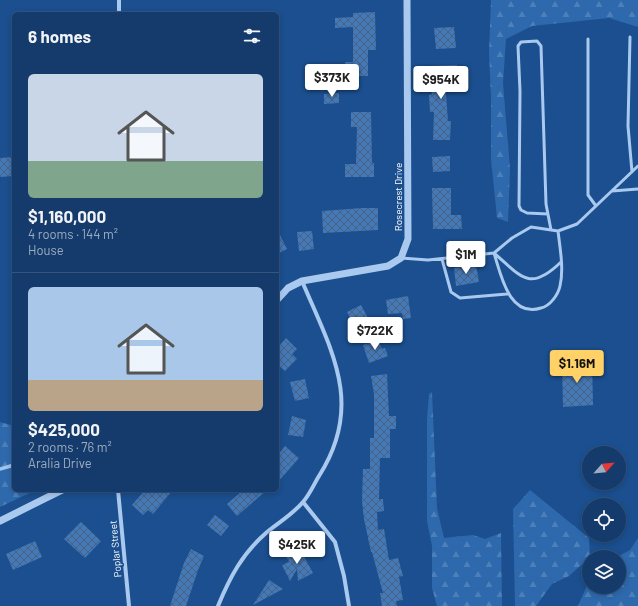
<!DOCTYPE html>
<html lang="en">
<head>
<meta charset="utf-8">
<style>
  body { margin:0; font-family:Barlow,sans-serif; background:#1d4271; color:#f1f3f6; height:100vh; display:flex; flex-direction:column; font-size:15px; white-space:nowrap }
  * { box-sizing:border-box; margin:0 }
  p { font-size:13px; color:#9dadc1 }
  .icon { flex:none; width:22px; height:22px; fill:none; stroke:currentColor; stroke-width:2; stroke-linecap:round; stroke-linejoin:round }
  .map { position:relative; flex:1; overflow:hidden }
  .panel { position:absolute; left:12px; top:12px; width:267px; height:480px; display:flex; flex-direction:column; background:#143b6b; border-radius:6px; box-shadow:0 2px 6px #0003,0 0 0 1px #33557e }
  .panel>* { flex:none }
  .needle { width:26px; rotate:63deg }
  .buttons { position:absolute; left:582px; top:446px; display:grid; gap:8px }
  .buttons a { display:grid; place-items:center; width:44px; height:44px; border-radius:50%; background:#143b6b; box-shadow:0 2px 6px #0003,0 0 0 1px #33557e; font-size:20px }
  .price { position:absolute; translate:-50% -34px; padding:0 9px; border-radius:4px; background:#fff; color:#222; font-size:13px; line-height:26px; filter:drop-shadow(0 1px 2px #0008) }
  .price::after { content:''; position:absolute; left:50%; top:24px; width:12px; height:9px; margin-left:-6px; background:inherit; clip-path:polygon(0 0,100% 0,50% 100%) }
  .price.active { background:#ffd166; color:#111 }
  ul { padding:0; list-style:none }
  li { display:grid; align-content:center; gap:8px; height:212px; padding:0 16px }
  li+li { border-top:1px solid #33557e }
  li span { display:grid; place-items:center; height:124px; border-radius:6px; color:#555 }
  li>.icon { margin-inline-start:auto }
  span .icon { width:72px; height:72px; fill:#fffc; stroke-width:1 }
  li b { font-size:17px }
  h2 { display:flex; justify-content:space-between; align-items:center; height:48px; padding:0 16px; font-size:17px }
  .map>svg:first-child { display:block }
</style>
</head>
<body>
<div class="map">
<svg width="638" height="606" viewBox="0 0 638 606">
  <defs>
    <pattern id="forest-firs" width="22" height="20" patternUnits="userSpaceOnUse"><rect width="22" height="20" fill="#2e69ad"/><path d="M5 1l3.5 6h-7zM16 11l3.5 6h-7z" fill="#4d80b9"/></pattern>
    <pattern id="building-cross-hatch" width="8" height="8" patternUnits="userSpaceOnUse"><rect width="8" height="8" fill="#4478b7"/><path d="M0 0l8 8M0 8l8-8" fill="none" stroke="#486282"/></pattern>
  </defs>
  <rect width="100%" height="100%" fill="#1b4f8f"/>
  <path fill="url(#forest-firs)" d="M 491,0 L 638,0 L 638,27 L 609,18 L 532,26 L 506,39 L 503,83 L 510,169 L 508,222 L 497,218 L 491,159 L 491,97 L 489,52 Z
    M 432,392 L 437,508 L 444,538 L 473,535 L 485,539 L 501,533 L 502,606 L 437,606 L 432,588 L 432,546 L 427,521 L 427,418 L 429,394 Z
    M 0,422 L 14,426 L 14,490 L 36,490 L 0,507 Z
    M 530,490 L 589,538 L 590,557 L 569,576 L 552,584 L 536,606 L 515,606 L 513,509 Z
    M 638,538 L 638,606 L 578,606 L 589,581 L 589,587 L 619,587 L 619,557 L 617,557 L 630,550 Z"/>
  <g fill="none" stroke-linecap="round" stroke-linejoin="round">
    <path stroke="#9cc4f0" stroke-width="3.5" d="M 0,469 L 14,465"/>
  </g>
  <path fill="url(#building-cross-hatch)" d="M 375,12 L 376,50 L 368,50 L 368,76 L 345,76 L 345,62 L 353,62 L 353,27 L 335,28 L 335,18 L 353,17 L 353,13 Z
    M 454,27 L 456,48 L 436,49 L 434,28 Z
    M 457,65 L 458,80 L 445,80 L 448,121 L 451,121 L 450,140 L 433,140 L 434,112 L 430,112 L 429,95 L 432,94 L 431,66 Z
    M 339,93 L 339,103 L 324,104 L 324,94 Z
    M 351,112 L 371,112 L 372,163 L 374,163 L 374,177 L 345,177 L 345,164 L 356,164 L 357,127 L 351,127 Z
    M 450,156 L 450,171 L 433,172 L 432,157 Z
    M 14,157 L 14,176 L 0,177 L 0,158 Z
    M 432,188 L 451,188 L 451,215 L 461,215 L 462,229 L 433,229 Z
    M 362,208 L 378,208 L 378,230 L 323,233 L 322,211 Z
    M 277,229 L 287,249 L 277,254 Z
    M 312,231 L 314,249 L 299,251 L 297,232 Z
    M 476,265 L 479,282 L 456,286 L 454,268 Z
    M 408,296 L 411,318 L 403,319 L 402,313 L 388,314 L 386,300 Z
    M 361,305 L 369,320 L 355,327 L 347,312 Z
    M 286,338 L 297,349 L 292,354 L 297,359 L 285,371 L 277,364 L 277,348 Z
    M 378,340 L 382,349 L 385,348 L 388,356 L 369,363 L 363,345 Z
    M 592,362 L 593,405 L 563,407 L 562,363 Z
    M 387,374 L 389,416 L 396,416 L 396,429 L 390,429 L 390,458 L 380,458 L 379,499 L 383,499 L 384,511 L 377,512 L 378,530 L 384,529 L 389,560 L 398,558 L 403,576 L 399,577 L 403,600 L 396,601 L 397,606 L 382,606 L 380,593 L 383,593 L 372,552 L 371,552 L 364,519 L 362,501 L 363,469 L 370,469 L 370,438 L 374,438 L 374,394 L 371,376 Z
    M 305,379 L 309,398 L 295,401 L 290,382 Z
    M 292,416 L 306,420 L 303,437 L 288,435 Z
    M 285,446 L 299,458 L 277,483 L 277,456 Z
    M 145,490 L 173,490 L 153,514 L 148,510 L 143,515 L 132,505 Z
    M 243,490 L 267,490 L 237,516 L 227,504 Z
    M 215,515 L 229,526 L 221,536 L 207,525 Z
    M 81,522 L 101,541 L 85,558 L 64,539 Z
    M 294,538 L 313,573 L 298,581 L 297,569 L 290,581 L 282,565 L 289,562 L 286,556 L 295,551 Z
    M 35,541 L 42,557 L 13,570 L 6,554 Z
    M 191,549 L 204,556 L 198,570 L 186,606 L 170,606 L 184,563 Z
    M 269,580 L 283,589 L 253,605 Z"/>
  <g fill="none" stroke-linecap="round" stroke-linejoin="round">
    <path stroke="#a9c9ee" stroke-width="3" d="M 630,37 L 628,126 L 632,172
      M 588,39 L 588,195 L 596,206
      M 612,191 L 638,189
      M 548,214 L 527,213 L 521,210 L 519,206 L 520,91 L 518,46 L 521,42 L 537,41 L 541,46 L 546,204 L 551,230
      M 494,253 C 501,275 509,318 541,308 C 550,306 558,295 560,286 C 564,269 560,248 558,231
      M 494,253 C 521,276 529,293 561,262
      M 401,258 L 428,260 L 494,253 L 512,238 L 531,227 L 558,231 L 577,224 L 638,166
      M 442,259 L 451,292 L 460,298 L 507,294"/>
    <path stroke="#a9c9ee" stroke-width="4" d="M 119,14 L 119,0
      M 118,490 L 129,606
      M 303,502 L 335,542 L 344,576 L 349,606
      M 218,606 C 230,577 242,554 266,533 C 278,523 293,514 303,502 C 310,494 314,484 319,476 C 365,404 331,350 302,281"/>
    <path stroke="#a9c9ee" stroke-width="7" d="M 277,300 L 288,288 L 302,281 L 388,266 L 401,258 L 408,239 L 407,0
      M 0,521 L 62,490"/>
  </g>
  <g text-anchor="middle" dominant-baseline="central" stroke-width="3.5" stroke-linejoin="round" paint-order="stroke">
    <g font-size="10" fill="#fff" stroke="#1b4f8f">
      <text transform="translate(398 197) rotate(-90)">Rosecrest Drive</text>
      <text transform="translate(115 549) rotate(-95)">Poplar Street</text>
    </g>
  </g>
</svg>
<div class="buttons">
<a><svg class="needle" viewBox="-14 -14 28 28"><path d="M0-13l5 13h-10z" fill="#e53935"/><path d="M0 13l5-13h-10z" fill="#9dadc1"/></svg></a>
<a><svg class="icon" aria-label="locate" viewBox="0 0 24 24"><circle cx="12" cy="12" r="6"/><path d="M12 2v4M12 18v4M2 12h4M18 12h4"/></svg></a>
<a><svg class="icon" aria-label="layers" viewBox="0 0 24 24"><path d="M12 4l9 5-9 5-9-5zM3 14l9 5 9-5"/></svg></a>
</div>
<b class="price" style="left:332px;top:98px">$373K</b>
<b class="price" style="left:441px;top:100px">$954K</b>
<b class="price" style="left:466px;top:275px">$1M</b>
<b class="price" style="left:375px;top:351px">$722K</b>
<b class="price active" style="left:577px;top:384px">$1.16M</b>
<b class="price" style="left:297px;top:565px">$425K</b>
<section class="panel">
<h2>6 homes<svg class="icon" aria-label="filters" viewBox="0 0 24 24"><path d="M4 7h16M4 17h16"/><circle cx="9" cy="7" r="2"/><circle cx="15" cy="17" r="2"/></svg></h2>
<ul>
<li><span style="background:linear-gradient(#c9d6e8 70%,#7fa58c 0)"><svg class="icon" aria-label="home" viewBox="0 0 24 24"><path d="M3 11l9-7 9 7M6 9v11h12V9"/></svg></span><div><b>$1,160,000</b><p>4 rooms · 144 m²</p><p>House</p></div></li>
<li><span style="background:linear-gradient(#a9c7e8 75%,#b9a48a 0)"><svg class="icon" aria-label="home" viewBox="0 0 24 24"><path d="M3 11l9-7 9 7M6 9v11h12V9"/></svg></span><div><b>$425,000</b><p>2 rooms · 76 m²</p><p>Aralia Drive</p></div></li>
</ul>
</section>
</div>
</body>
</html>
